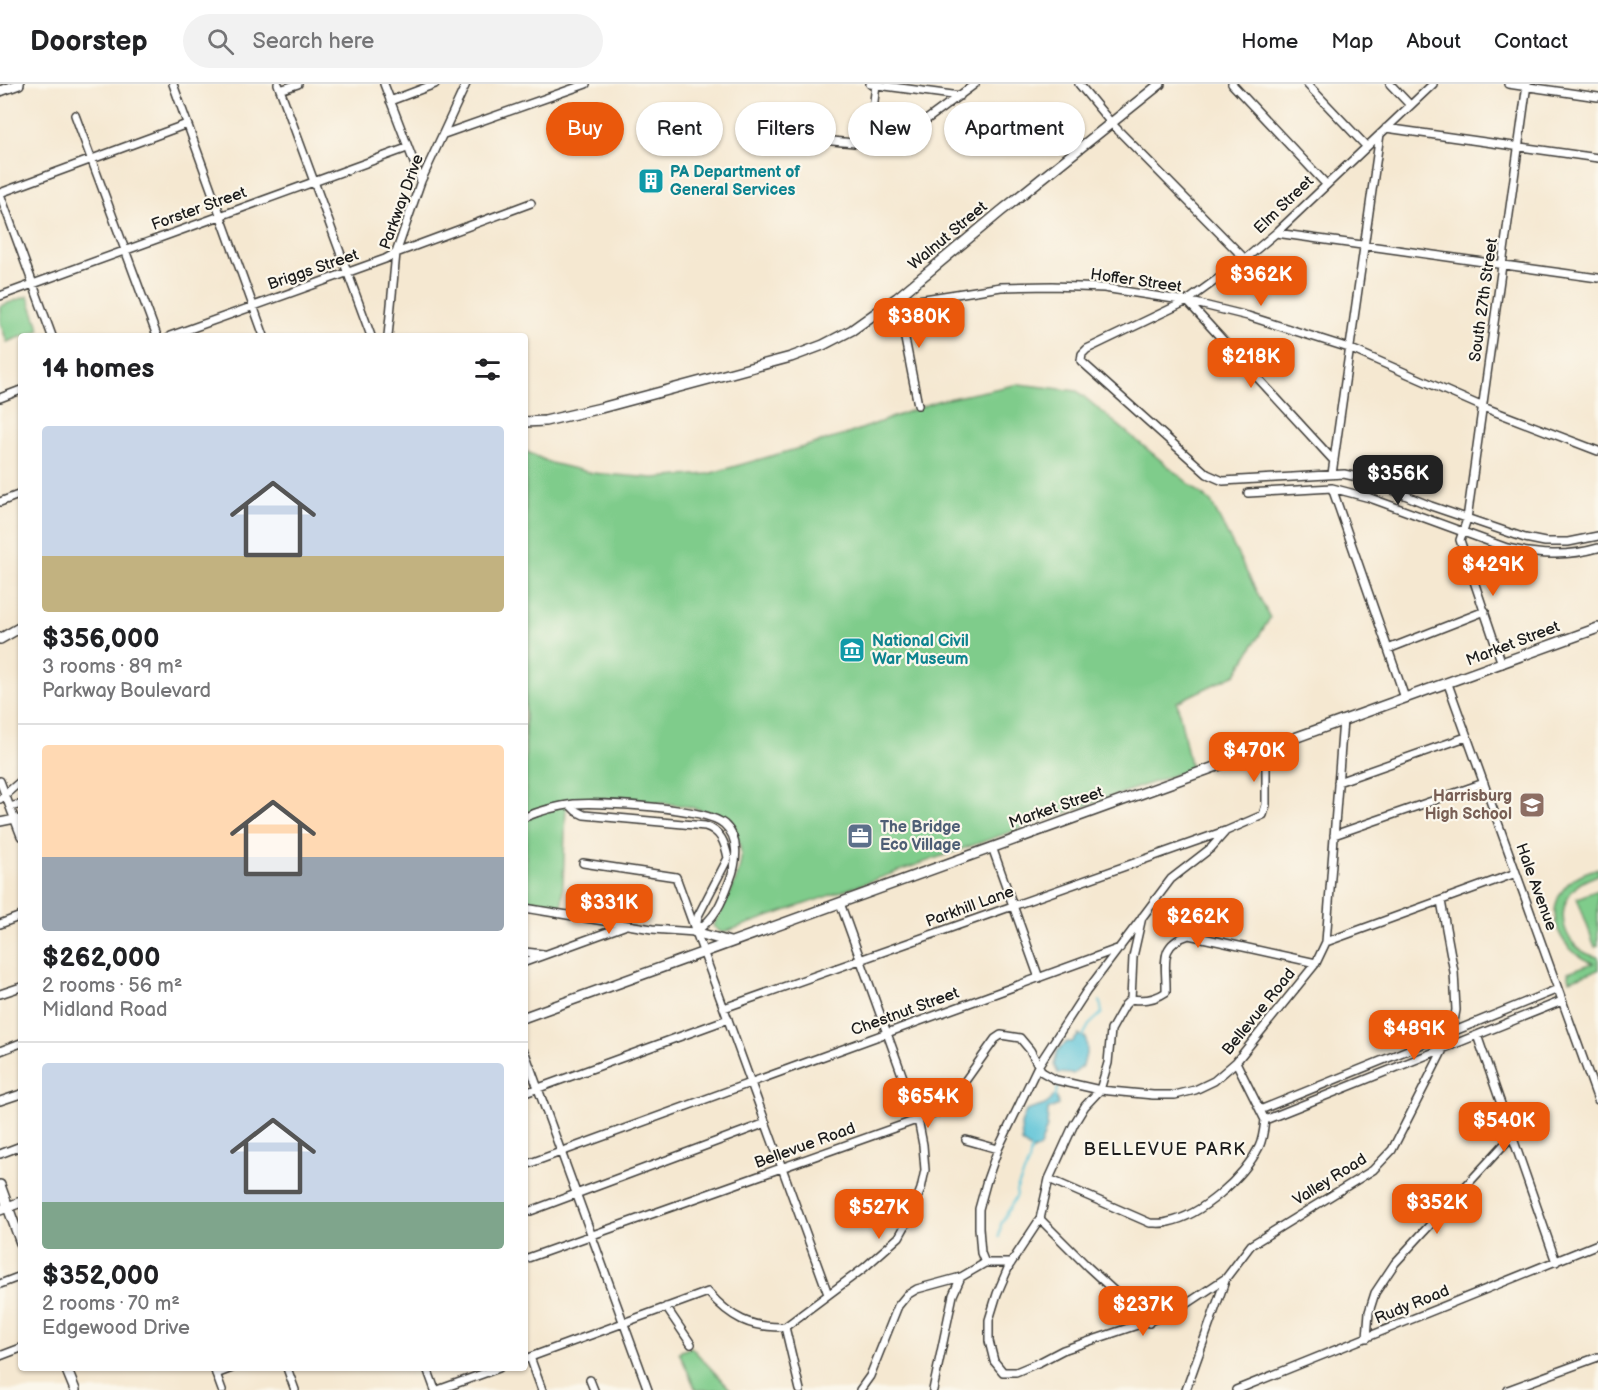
<!DOCTYPE html>
<html lang="en">
<head>
<meta charset="utf-8">
<style>
  body { margin:0; font-family:"Balsamiq Sans",sans-serif; background:#f2f2f2; color:#202124; height:100vh; display:flex; flex-direction:column; font-size:22px; white-space:nowrap }
  * { box-sizing:border-box; margin:0 }
  p { font-size:20px; color:#757577 }
  .icon { flex:none; width:33px; height:33px; fill:none; stroke:currentColor; stroke-width:2; stroke-linecap:round; stroke-linejoin:round }
  .map { position:relative; flex:1; overflow:hidden }
  .sheet { position:absolute; left:18px; top:249px; width:510px; height:1038px; display:flex; flex-direction:column; background:#fff; border-radius:6px; box-shadow:0 2px 4px #0004 }
  .sheet>* { flex:none }
  .hud { position:absolute; left:546px; top:18px; width:570px; height:54px; display:flex; gap:12px }
  .price { position:absolute; translate:-50% -51px; padding:0 14px; border-radius:12px; background:#ea580c; color:#fff; font-size:20px; line-height:39px; filter:drop-shadow(0 2px 3px #0008) }
  .price::after { content:''; position:absolute; left:50%; top:36px; width:18px; height:14px; margin-left:-9px; background:inherit; clip-path:polygon(0 0,100% 0,50% 100%) }
  .price.current { background:#222; color:#fff }
  ul { padding:0; list-style:none }
  li { display:grid; align-content:center; gap:12px; height:318px; padding:0 24px }
  li+li { border-top:2px solid #e0e0e0 }
  li span { display:grid; place-items:center; height:186px; border-radius:6px; color:#555 }
  li>.icon { margin-inline-start:auto }
  span .icon { width:108px; height:108px; fill:#fffc; stroke-width:1 }
  li b { font-size:26px }
  h2 { display:flex; justify-content:space-between; align-items:center; height:72px; padding:0 24px; font-size:26px }
  .pill { padding:0 21px; border-radius:27px; background:#fff; box-shadow:0 2px 4px #0004; font-size:21px; line-height:54px }
  .pill.current { background:#ea580c; color:#fff }
  header { display:flex; align-items:center; gap:36px; box-sizing:border-box; height:84px; padding:0 30px; background:#fff; border-bottom:2px solid #e0e0e0 }
  header strong { font-size:28px }
  nav { display:flex; gap:33px; margin-inline-start:auto; font-size:21px }
  .search { width:420px; height:54px; background:#f2f2f2; display:flex; align-items:center; gap:15px; box-sizing:border-box; padding:0 21px; border-radius:33px; color:#757577; font-size:22px }
  .map>svg:first-child { display:block }
</style>
</head>
<body>
<header>
<strong>Doorstep</strong>
<div class="search"><svg class="icon" aria-label="search" viewBox="0 0 24 24"><circle cx="10" cy="10" r="6"/><path d="M15 15l6 6"/></svg>Search here</div>
<nav><a>Home</a><a>Map</a><a>About</a><a>Contact</a></nav>
</header>
<div class="map">
<svg width="1598" height="1306" viewBox="0 0 1598 1306">
  <rect width="100%" height="100%" fill="#fbf7ec"/>
  <filter id="ink" filterUnits="userSpaceOnUse"><feTurbulence type="fractalNoise" baseFrequency=".0167" numOctaves="2"/><feDisplacementMap in="SourceGraphic" scale="12" xChannelSelector="R" yChannelSelector="G"/><feConvolveMatrix kernelMatrix="1 2 1 2 8 2 1 2 1" color-interpolation-filters="sRGB"/></filter>
  <filter id="wash" filterUnits="userSpaceOnUse"><feTurbulence type="fractalNoise" baseFrequency=".008" numOctaves="4" result="noise"/><feDisplacementMap in="SourceGraphic" scale="24" xChannelSelector="R" yChannelSelector="G"/><feGaussianBlur stdDeviation="1.35" result="paint"/><feColorMatrix in="noise" values="0 0 0 0 0 0 0 0 0 0 0 0 0 0 0 0 0 1.4 0 .05"/><feComposite in="paint" operator="in"/></filter>
  <g filter="url(#wash)">
    <rect width="100%" height="100%" fill="#f5e8d1"/>
    <path fill="#7fcc8b" stroke="#4e7454" stroke-width="1.5" d="M 28,212 L 40,246 L 7,258 L 0,238 L 0,222 Z
      M 1019,300 L 1077,307 L 1211,418 L 1270,534 L 1236,590 L 1177,618 L 1191,685 L 722,849 L 713,842 C 723,823 742,792 741,770 C 738,722 683,722 647,718 C 634,717 619,714 606,715 C 593,717 579,721 566,723 L 562,824 L 525,817 L 525,367 L 551,379 L 592,389 L 653,394 L 708,390 L 845,351 L 937,317 Z
      M 1598,784 L 1598,791 C 1591,794 1583,796 1577,802 C 1551,825 1564,867 1598,873 L 1598,886 L 1570,896 L 1568,888 L 1593,879 C 1562,869 1541,829 1566,802 C 1574,792 1586,788 1598,784 Z
      M 1598,806 L 1598,862 L 1595,863 L 1577,814 Z
      M 691,1263 L 731,1306 L 696,1306 L 679,1268 Z"/>
    <path fill="#5bc3d7" stroke="#3c707a" stroke-width="1.5" d="M 1079,951 L 1086,954 L 1087,966 L 1083,982 L 1073,990 L 1058,989 L 1054,981 L 1057,967 L 1067,958 L 1072,958 Z
      M 1053,1013 L 1057,1014 L 1058,1021 L 1048,1026 L 1047,1043 L 1040,1063 L 1033,1067 L 1022,1059 L 1021,1040 L 1026,1027 C 1037,1022 1047,1024 1053,1013 Z"/>
    <g fill="none" stroke-linecap="round" stroke-linejoin="round">
      <path stroke="#5bc3d7" stroke-width="2" d="M 1083,952 L 1089,941 L 1102,929 L 1100,917
        M 1054,1016 L 1058,1003
        M 999,1153 L 1001,1140 L 1017,1111 L 1016,1107 L 1029,1078 L 1031,1065"/>
    </g>
  </g>
  <g filter="url(#ink)">
    <g fill="none" stroke-linecap="round" stroke-linejoin="round">
      <g stroke="#3d3b37" stroke-width="10">
        <path id="minor" d="M 173,0 L 264,252
          M 278,0 L 371,252
          M 384,0 L 421,97
          M 870,0 L 960,12
          M 1079,0 L 1112,40 L 1245,175
          M 1232,0 L 1326,100
          M 1307,0 L 1366,62
          M 1390,0 L 1410,21
          M 1433,0 L 1276,149 L 1245,175 L 1187,217 L 1087,265 L 1082,270 L 1081,277 L 1207,390 L 1223,397 L 1344,390 L 1366,395 L 1431,422 L 1525,454 L 1545,458 L 1568,458 L 1598,452
          M 1508,0 L 1598,13
          M 280,6 L 298,0
          M 390,17 L 435,0
          M 75,31 L 157,252
          M 1386,44 L 1598,74
          M 444,50 L 586,0
          M 832,57 C 855,59 876,62 899,56 L 975,0
          M 869,60 L 876,0
          M 0,109 L 187,40
          M 0,110 L 52,252
          M 1276,149 L 1598,194
          M 0,212 L 407,64
          M 1187,217 L 1334,377
          M 170,252 L 385,175 L 396,169 L 531,119
          M 388,252 L 396,169 L 421,97 L 466,0
          M 0,314 L 21,306
          M 918,321 L 897,214 L 918,216 L 1001,203 L 1052,202 L 1104,204 L 1187,217 L 1248,232 L 1349,264 L 1483,323 L 1598,367
          M 1332,390 L 1380,50
          M 1332,404 L 1405,614
          M 1248,409 L 1332,404 L 1370,414 L 1507,464 C 1538,471 1567,473 1598,464
          M 0,418 L 21,410
          M 1388,565 L 1485,527
          M 1502,580 L 1460,456 L 1467,435 L 1527,0
          M 1448,600 L 1598,1016
          M 0,697 L 21,752
          M 1338,698 L 1466,653
          M 0,715 L 21,697
          M 570,721 L 576,727 L 584,731 L 705,742 C 721,747 725,759 728,774 L 698,832 L 696,845
          M 10,723 L 21,720
          M 525,733 C 540,727 558,722 574,720 C 601,718 704,723 724,740 C 740,754 737,778 730,796 C 722,818 716,834 695,848
          M 0,738 L 15,735 L 21,736
          M 1334,751 L 1484,699
          M 992,763 L 1039,894
          M 583,779 L 676,793 L 828,1210
          M 525,824 L 652,845 L 695,848
          M 1142,833 L 1133,873 L 1131,915 L 1125,921 L 1111,946 L 1108,979 L 1100,1006 L 1085,1022 L 1074,1040 L 1049,1095 L 1040,1135 L 1009,1182 L 997,1210 L 989,1236 L 989,1257 L 994,1277 L 1003,1288 L 1016,1288 L 1040,1278 L 1063,1266 L 1173,1229 L 1226,1194
          M 0,840 L 21,832
          M 1326,858 L 1516,789
          M 525,868 L 543,870
          M 525,878 L 624,842
          M 0,910 L 21,903
          M 1131,915 C 1143,917 1156,915 1166,908 C 1167,881 1157,861 1189,851 L 1316,879
          M 724,924 L 1225,747
          M 1477,951 L 1556,1178
          M 0,967 L 21,959
          M 525,969 L 648,1306
          M 525,1009 L 728,935
          M 0,1017 L 21,1010
          M 1260,1026 L 1558,905
          M 1265,1036 L 1562,917
          M 966,1056 L 998,1065
          M 0,1070 L 21,1062
          M 525,1081 L 1120,864
          M 1049,1095 L 1150,1139 C 1156,1139 1163,1140 1168,1138 C 1201,1132 1244,1093 1259,1063 C 1263,1055 1264,1045 1265,1036 L 1236,978
          M 525,1129 L 766,1039
          M 1040,1135 L 1088,1183 L 1149,1239
          M 525,1175 L 939,1028 L 958,1007 L 995,955 L 1001,951 L 1020,954 L 1030,966 L 1042,988 L 1056,996 L 1100,1006 L 1153,1011 L 1175,1011 L 1195,1006 L 1214,997 L 1236,978 L 1316,879 L 1326,858 L 1343,636
          M 985,1179 L 981,1169 L 979,1144 L 979,1125 L 987,1096 L 998,1065 L 1038,982 L 1086,908 L 1171,795 L 1211,764 L 1226,747 L 1263,731 L 1266,721 L 1266,666
          M 0,1200 L 21,1192
          M 666,1223 L 691,1260
          M 785,1243 L 864,1184 L 899,1153 L 909,1135 L 921,1105 L 925,1086 L 923,1061 L 918,1035 L 840,819
          M 785,1243 L 800,1306
          M 1367,1254 L 1369,1228 L 1375,1209 L 1395,1179 L 1511,1053
          M 0,1272 L 21,1264
          M 530,1273 L 542,1306
          M 525,1275 L 708,1208 C 731,1234 750,1244 785,1243
          M 214,1284 L 222,1306
          M 287,1284 L 295,1306
          M 427,1284 L 435,1306
          M 216,1290 L 232,1284
          M 590,1296 L 594,1306
          M 438,1306 L 499,1284
          M 860,1306 L 870,1292 L 898,1222 L 907,1211 L 917,1205 L 961,1193 L 985,1179 L 1011,1179
          M 933,1306 L 953,1211 L 961,1193
          M 1186,1306 L 1226,1194 L 1251,1161 L 1373,1086 L 1392,1066 L 1452,948 L 1456,926 L 1454,888 L 1441,817
          M 1236,1306 L 1598,1160
          M 1508,1306 L 1598,1273"/>
      </g>
      <g stroke="#3d3b37" stroke-width="12">
        <path id="major" d="M 0,7 L 19,0
          M 525,338 L 545,337 L 601,324 L 791,273 L 823,261 L 852,246 L 897,214 L 1000,128 L 1160,0
          M 0,555 L 21,543
          M 695,848 L 730,858
          M 525,933 L 1598,544
          M 0,1101 L 21,1159
          M 0,1126 L 21,1118
          M 66,1284 L 75,1306"/>
      </g>
      <use href="#minor" stroke="#fff" stroke-width="7"/>
      <use href="#major" stroke="#fff" stroke-width="9"/>
    </g>
  </g>
  <defs>
    <g id="building-square" transform="scale(1.35)"><rect x="-9" y="-9" width="18" height="18" rx="4" fill="#0f9aa8" stroke="#fbf7ec"/><path d="M-4-6H4V6H1V3H-1V6H-4ZM-2.5-4.3h1.7v1.8h-1.7ZM.8-4.3h1.7v1.8H.8ZM-2.5-1h1.7V.8h-1.7ZM.8-1h1.7V.8H.8Z" fill="#fff"/></g>
    <g id="museum-square" transform="scale(1.35)"><rect x="-9" y="-9" width="18" height="18" rx="4" fill="#0f9aa8" stroke="#fbf7ec"/><path d="M0-6L6-3V-2H-6V-3ZM-5-1h2V3h-2ZM-1-1h2V3h-2ZM3-1h2V3H3ZM-6 4H6V6H-6Z" fill="#fff"/></g>
    <g id="school-square" transform="scale(1.35)"><rect x="-9" y="-9" width="18" height="18" rx="4" fill="#8d6e63" stroke="#fbf7ec"/><path d="M0-5L7-2L0 1L-7-2ZM-4 1L0 2.5L4 1V4Q0 6-4 4Z" fill="#fff"/></g>
    <g id="office-square" transform="scale(1.35)"><rect x="-9" y="-9" width="18" height="18" rx="4" fill="#5c6f8a" stroke="#fbf7ec"/><path d="M-6-3h4V-5.5h4V-3h4V5H-6ZM-1-4.5V-3h2v-1.5ZM-6 0V1H6V0Z" fill="#fff"/></g>
  </defs>
  <g fill-rule="evenodd">
    <use href="#building-square" x="651" y="97"/>
    <use href="#museum-square" x="852" y="566"/>
    <use href="#school-square" x="1532" y="721"/>
    <use href="#office-square" x="860" y="752"/>
  </g>
  <g text-anchor="middle" dominant-baseline="central" stroke-width="4.5" stroke-linejoin="round" paint-order="stroke">
    <g font-size="16" font-weight="bold" fill="#0d838f" stroke="#fbf7ec" text-anchor="start">
      <text x="670" y="88">PA Department of<tspan x="670" dy="18">General Services</tspan></text>
      <text x="872" y="557">National Civil<tspan x="872" dy="18">War Museum</tspan></text>
    </g>
    <g font-size="16" fill="#1c1c1c" stroke="#fbf7ec">
      <text transform="translate(402 118) rotate(-70)">Parkway Drive</text>
      <text transform="translate(1284 121) rotate(-44)">Elm Street</text>
      <text transform="translate(199 125) rotate(-20)">Forster Street</text>
      <text transform="translate(948 152) rotate(-40)">Walnut Street</text>
      <text transform="translate(313 186) rotate(-19)">Briggs Street</text>
      <text transform="translate(1136 197) rotate(8)">Hoffer Street</text>
      <text transform="translate(1484 216) rotate(-82)">South 27th Street</text>
      <text transform="translate(1513 560) rotate(-21)">Market Street</text>
      <text transform="translate(1056 724) rotate(-19)">Market Street</text>
      <text transform="translate(1536 803) rotate(70)">Hale Avenue</text>
      <text transform="translate(970 823) rotate(-20)">Parkhill Lane</text>
      <text transform="translate(905 928) rotate(-20)">Chestnut Street</text>
      <text transform="translate(1259 928) rotate(-51)">Bellevue Road</text>
      <text transform="translate(805 1062) rotate(-20)">Bellevue Road</text>
      <text transform="translate(1330 1096) rotate(-32)">Valley Road</text>
      <text transform="translate(1412 1221) rotate(-22)">Rudy Road</text>
    </g>
    <g font-size="16" font-weight="bold" fill="#785e54" stroke="#fbf7ec" text-anchor="end">
      <text x="1512" y="712">Harrisburg<tspan x="1512" dy="18">High School</tspan></text>
    </g>
    <g font-size="16" font-weight="bold" fill="#4e5e75" stroke="#fbf7ec" text-anchor="start">
      <text x="880" y="743">The Bridge<tspan x="880" dy="18">Eco Village</tspan></text>
    </g>
    <g font-size="18" letter-spacing="1.5" fill="#1c1c1c" stroke="#fbf7ec">
      <text x="1165" y="1065">BELLEVUE PARK</text>
    </g>
  </g>
</svg>
<b class="price" style="left:1261px;top:223px">$362K</b>
<b class="price" style="left:919px;top:265px">$380K</b>
<b class="price" style="left:1251px;top:305px">$218K</b>
<b class="price current" style="left:1398px;top:422px">$356K</b>
<b class="price" style="left:1493px;top:513px">$429K</b>
<b class="price" style="left:1254px;top:699px">$470K</b>
<b class="price" style="left:609px;top:851px">$331K</b>
<b class="price" style="left:1198px;top:865px">$262K</b>
<b class="price" style="left:1414px;top:977px">$489K</b>
<b class="price" style="left:928px;top:1045px">$654K</b>
<b class="price" style="left:1504px;top:1069px">$540K</b>
<b class="price" style="left:1437px;top:1151px">$352K</b>
<b class="price" style="left:879px;top:1156px">$527K</b>
<b class="price" style="left:1143px;top:1253px">$237K</b>
<div class="hud">
<a class="pill current">Buy</a>
<a class="pill">Rent</a>
<a class="pill">Filters</a>
<a class="pill">New</a>
<a class="pill">Apartment</a>
</div>
<section class="sheet">
<h2>14 homes<svg class="icon" aria-label="filters" viewBox="0 0 24 24"><path d="M4 7h16M4 17h16"/><circle cx="9" cy="7" r="2"/><circle cx="15" cy="17" r="2"/></svg></h2>
<ul>
<li><span style="background:linear-gradient(#c9d6e8 70%,#c2b280 0)"><svg class="icon" aria-label="home" viewBox="0 0 24 24"><path d="M3 11l9-7 9 7M6 9v11h12V9"/></svg></span><div><b>$356,000</b><p>3 rooms · 89 m²</p><p>Parkway Boulevard</p></div></li>
<li><span style="background:linear-gradient(#ffd9b3 60%,#9aa5b1 0)"><svg class="icon" aria-label="home" viewBox="0 0 24 24"><path d="M3 11l9-7 9 7M6 9v11h12V9"/></svg></span><div><b>$262,000</b><p>2 rooms · 56 m²</p><p>Midland Road</p></div></li>
<li><span style="background:linear-gradient(#c9d6e8 75%,#7fa58c 0)"><svg class="icon" aria-label="home" viewBox="0 0 24 24"><path d="M3 11l9-7 9 7M6 9v11h12V9"/></svg></span><div><b>$352,000</b><p>2 rooms · 70 m²</p><p>Edgewood Drive</p></div></li>
</ul>
</section>
</div>
</body>
</html>
